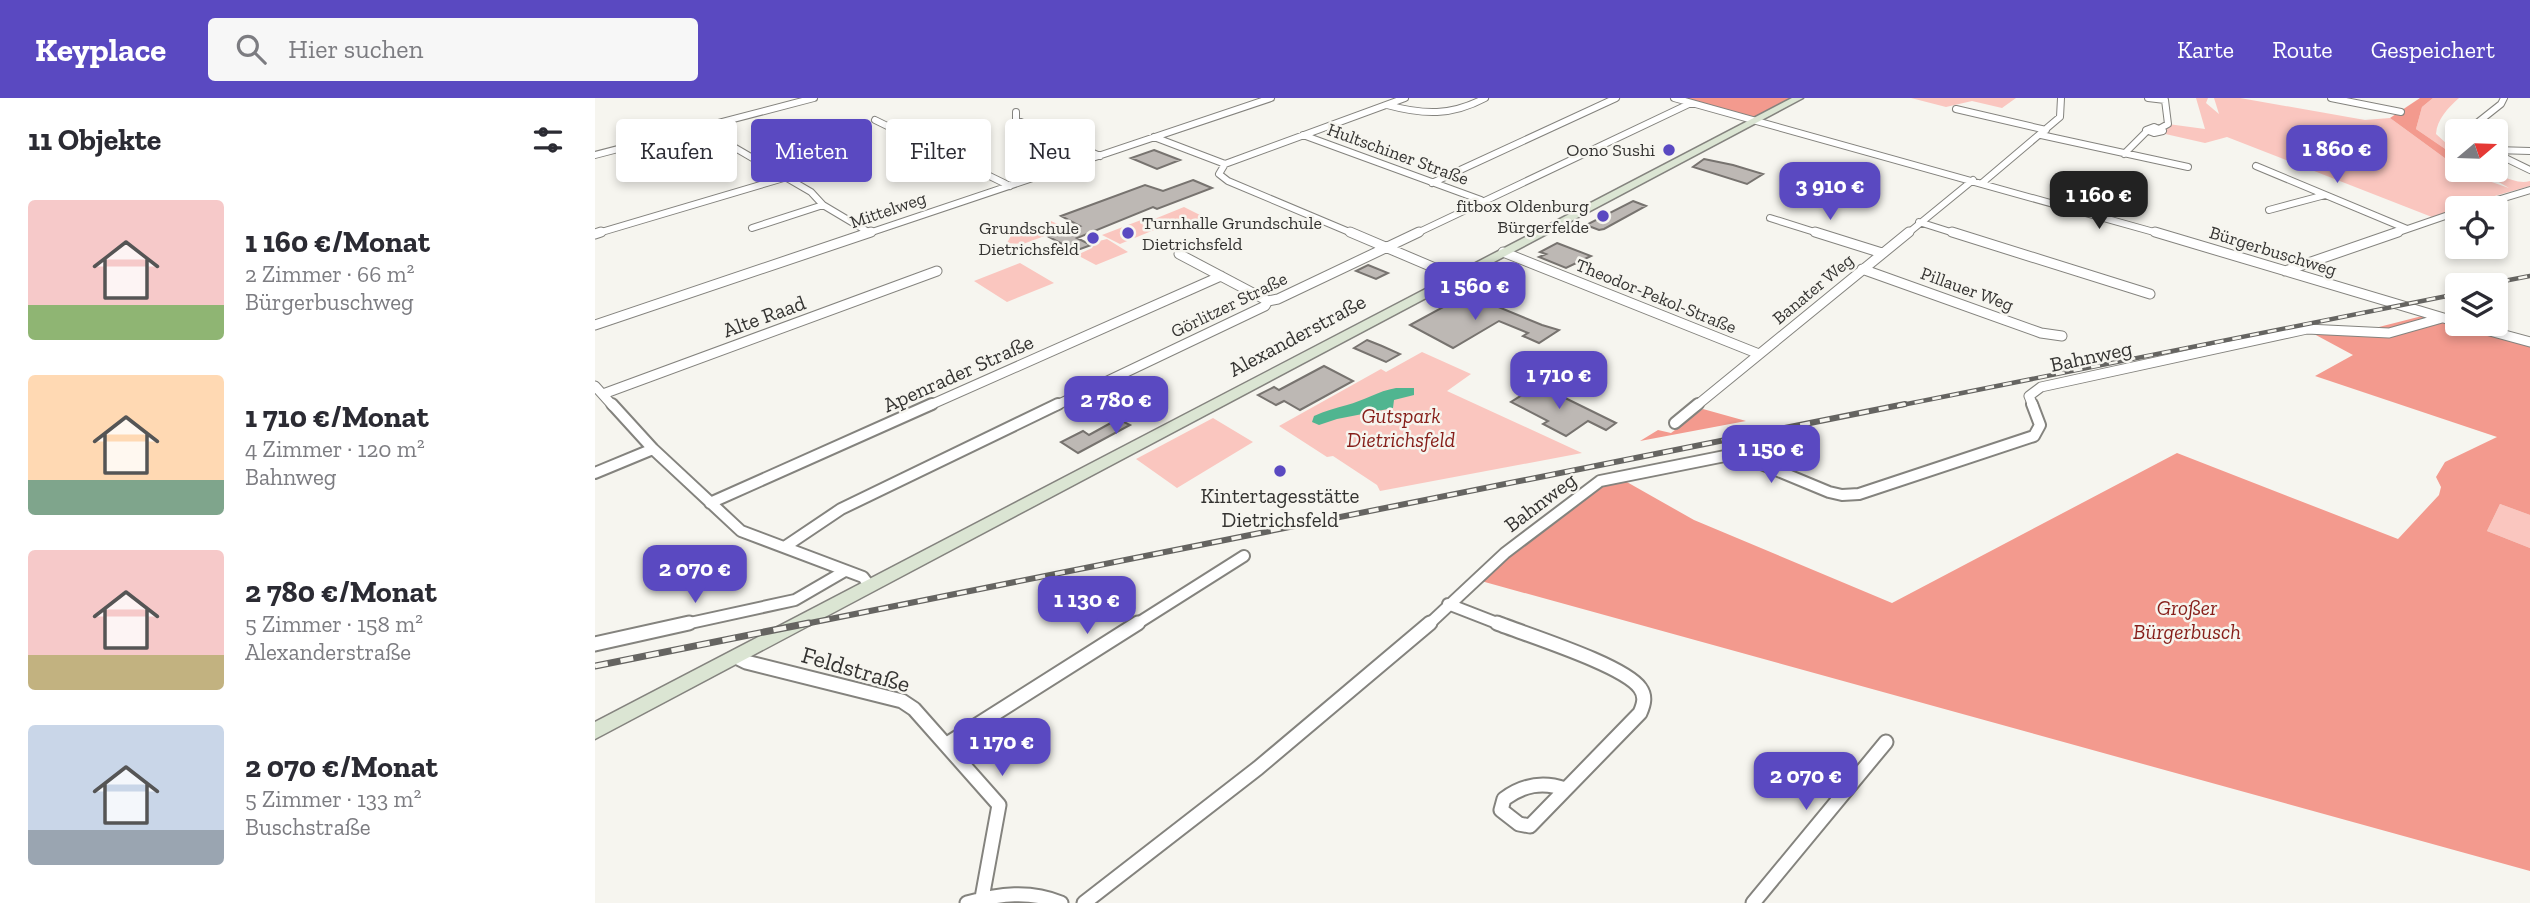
<!DOCTYPE html>
<html lang="de">
<head>
<meta charset="utf-8">
<style>
  body { margin:0; font-family:"Zilla Slab",serif; background:#f7f7f7; color:#2b2b33; height:100vh; display:flex; flex-direction:column; font-size:26px; white-space:nowrap }
  * { box-sizing:border-box; margin:0 }
  p { font-size:23px; color:#7c7c81 }
  .icon { flex:none; width:38px; height:38px; fill:none; stroke:currentColor; stroke-width:2; stroke-linecap:round; stroke-linejoin:round }
  .map { position:relative; flex:1; overflow:hidden }
  .panel { display:flex; flex-direction:column; background:#fff; width:595px }
  .panel>* { flex:none }
  .top-card { position:absolute; left:21px; top:21px; width:665px; height:63px; display:flex; gap:14px }
  .needle { width:46px; rotate:71deg }
  .fabs { position:absolute; left:1850px; top:21px; display:grid; gap:14px }
  .fabs a { display:grid; place-items:center; width:63px; height:63px; border-radius:7px; background:#fff; box-shadow:0 4px 10px #0003; font-size:35px }
  .price { position:absolute; translate:-50% -60px; padding:0 16px; border-radius:14px; background:#5a49c1; color:#fff; font-size:23px; line-height:46px; filter:drop-shadow(0 2px 4px #0008) }
  .price::after { content:''; position:absolute; left:50%; top:42px; width:21px; height:16px; margin-left:-10px; background:inherit; clip-path:polygon(0 0,100% 0,50% 100%) }
  .price.current { background:#222; color:#fff }
  ul { padding:0; list-style:none }
  li { display:flex; align-items:center; gap:21px; height:175px; padding:0 28px }
  li span { display:grid; place-items:center; flex:none; width:196px; height:140px; border-radius:7px; color:#555 }
  li>.icon { margin-inline-start:auto }
  span .icon { width:84px; height:84px; fill:#fffc; stroke-width:1 }
  li b { font-size:30px }
  h2 { display:flex; justify-content:space-between; align-items:center; height:84px; padding:0 28px; font-size:30px }
  .chip { padding:0 24px; border-radius:7px; background:#fff; box-shadow:0 4px 10px #0003; font-size:24px; line-height:63px }
  .chip.current { background:#5a49c1; color:#fff }
  header { display:flex; align-items:center; gap:42px; box-sizing:border-box; height:98px; padding:0 35px; background:#5a49c1; color:#fff }
  header strong { font-size:33px }
  nav { display:flex; gap:38px; margin-inline-start:auto; font-size:24px }
  .search { width:490px; height:63px; background:#f7f7f7; display:flex; align-items:center; gap:18px; box-sizing:border-box; padding:0 24px; border-radius:7px; color:#7c7c81; font-size:26px }
  main { display:flex; flex:1; min-height:0 }
  .map>svg:first-child { display:block }
</style>
</head>
<body>
<header>
<strong>Keyplace</strong>
<div class="search"><svg class="icon" aria-label="search" viewBox="0 0 24 24"><circle cx="10" cy="10" r="6"/><path d="M15 15l6 6"/></svg>Hier suchen</div>
<nav><a>Karte</a><a>Route</a><a>Gespeichert</a></nav>
</header>
<main>
<section class="panel">
<h2>11 Objekte<svg class="icon" aria-label="filters" viewBox="0 0 24 24"><path d="M4 7h16M4 17h16"/><circle cx="9" cy="7" r="2"/><circle cx="15" cy="17" r="2"/></svg></h2>
<ul>
<li><span style="background:linear-gradient(#f6c9c9 75%,#8fb573 0)"><svg class="icon" aria-label="home" viewBox="0 0 24 24"><path d="M3 11l9-7 9 7M6 9v11h12V9"/></svg></span><div><b>1 160 €/Monat</b><p>2 Zimmer · 66 m²</p><p>Bürgerbuschweg</p></div></li>
<li><span style="background:linear-gradient(#ffd9b3 75%,#7fa58c 0)"><svg class="icon" aria-label="home" viewBox="0 0 24 24"><path d="M3 11l9-7 9 7M6 9v11h12V9"/></svg></span><div><b>1 710 €/Monat</b><p>4 Zimmer · 120 m²</p><p>Bahnweg</p></div></li>
<li><span style="background:linear-gradient(#f6c9c9 75%,#c2b280 0)"><svg class="icon" aria-label="home" viewBox="0 0 24 24"><path d="M3 11l9-7 9 7M6 9v11h12V9"/></svg></span><div><b>2 780 €/Monat</b><p>5 Zimmer · 158 m²</p><p>Alexanderstraße</p></div></li>
<li><span style="background:linear-gradient(#c9d6e8 75%,#9aa5b1 0)"><svg class="icon" aria-label="home" viewBox="0 0 24 24"><path d="M3 11l9-7 9 7M6 9v11h12V9"/></svg></span><div><b>2 070 €/Monat</b><p>5 Zimmer · 133 m²</p><p>Buschstraße</p></div></li>
</ul>
</section>
<div class="map">
<svg width="1935" height="805" viewBox="0 0 1935 805">
  <rect width="100%" height="100%" fill="#f6f5ef"/>
  <path fill="#fac6bf" d="M 1316,0 L 1421,0 L 1407,10 L 1377,3 L 1351,9 Z
    M 1601,0 L 1613,0 L 1611,5 L 1624,16 L 1619,0 L 1645,0 L 1770,22 L 1795,20 L 1862,69 L 1862,72 L 1914,90 L 1883,72 C 1901,72 1919,88 1935,83 L 1935,88 L 1896,99 L 1902,102 L 1876,110 L 1862,110 L 1862,115 L 1842,121 L 1632,39 L 1610,45 L 1566,35 L 1573,26 L 1610,31 Z
    M 1838,0 L 1864,0 C 1853,10 1842,21 1841,36 L 1862,55 L 1862,59 L 1821,31 L 1827,9 Z
    M 589,109 L 613,121 L 576,131 L 557,122 Z
    M 546,122 L 551,124 L 547,127 L 559,132 L 525,146 L 507,137 Z
    M 456,123 L 471,130 L 428,146 L 412,145 L 417,136 Z
    M 512,141 L 533,154 L 501,167 L 482,157 L 497,150 L 500,144 Z
    M 425,165 L 459,185 L 412,204 L 379,183 Z
    M 827,254 L 876,276 L 852,293 L 987,355 L 785,393 L 782,387 L 738,358 L 732,359 L 684,328 L 786,271 L 791,274 Z
    M 618,320 L 658,344 L 582,390 L 541,361 Z
    M 1905,406 L 1935,417 L 1935,450 L 1892,433 Z"/>
  <path fill="#f39a8e" d="M 1079,0 L 1200,0 L 1161,22 Z
    M 1825,0 L 1838,0 L 1827,9 L 1821,31 L 1862,59 L 1862,69 L 1795,20 Z
    M 1831,217 L 1935,246 L 1935,417 L 1905,406 L 1892,433 L 1935,450 L 1935,773 L 879,481 L 1005,383 L 1023,379 L 1099,422 L 1297,505 L 1582,355 L 1803,441 L 1844,397 L 1846,389 L 1841,379 L 1850,364 L 1902,339 L 1720,278 L 1758,257 L 1706,229 L 1780,230 Z
    M 1108,311 L 1151,323 L 1045,343 L 1063,332 L 1076,335 Z"/>
  <path fill="#50b590" d="M 801,290 L 819,290 L 819,297 L 799,302 L 798,310 L 742,321 L 724,327 L 717,324 L 719,318 C 730,313 741,310 752,307 C 768,303 783,293 801,290 Z"/>
  <path fill="#bdb8b4" stroke="#77736f" stroke-width="2" d="M 559,52 L 585,62 L 562,71 L 536,60 Z
    M 1109,61 L 1138,67 L 1168,76 L 1152,86 L 1098,69 Z
    M 598,82 L 617,90 L 562,111 L 558,109 L 482,140 L 496,147 L 480,153 L 454,139 L 485,128 L 466,118 L 550,87 L 568,93 Z
    M 1038,103 L 1051,108 L 1009,131 L 1004,132 L 991,127 Z
    M 962,145 L 996,158 L 971,170 L 944,159 L 951,156 L 945,154 Z
    M 773,167 L 793,175 L 781,181 L 761,173 Z
    M 872,196 L 947,227 L 964,232 L 944,245 L 928,238 L 933,235 L 904,223 L 858,250 L 815,227 Z
    M 772,242 L 787,248 L 805,256 L 791,264 L 759,250 Z
    M 729,268 L 758,283 L 705,312 L 689,303 L 681,307 L 663,297 L 679,289 L 684,292 Z
    M 943,287 L 962,296 L 1021,325 L 1011,332 L 993,323 L 971,338 L 948,326 L 953,323 L 916,304 Z
    M 523,321 L 535,327 L 483,355 L 466,344 L 488,333 L 494,337 Z"/>
  <g fill="none" stroke-linecap="round" stroke-linejoin="round">
    <g stroke="#84837e" stroke-width="8">
      <path id="street-far3" d="M 1079,0 L 1566,136
        M 1553,0 L 1570,2 L 1573,26 L 1564,31
        M 1736,0 L 1806,14
        M 792,7 C 829,17 856,18 890,0
        M 1361,11 L 1451,32
        M 421,14 L 421,22 L 505,58
        M 280,22 L 415,88
        M 1559,29 L 1568,33 L 1559,35 L 1551,32 Z
        M 106,30 L 216,94 L 228,107 L 275,135
        M 1882,33 L 1882,25 L 1906,6 L 1909,0
        M 708,37 L 886,102
        M 1446,37 L 1593,69
        M 559,39 L 630,66 L 810,0
        M 1900,52 L 1935,53
        M 1900,55 L 1935,72
        M 1529,56 L 1552,33
        M 0,57 L 219,0
        M 630,66 L 624,76 L 633,83 L 759,136
        M 1661,68 L 1812,131
        M 837,85 L 1021,0
        M 1387,85 L 1465,19 L 1466,0
        M 1876,110 L 1935,92
        M 1674,112 L 1730,97
        M 1175,120 L 1226,136
        M 1324,124 L 1362,136
        M 157,130 L 228,107
        M 0,136 L 192,79
        M 271,136 L 676,0
        M 820,136 L 1096,5
        M 1312,136 L 1378,82
        M 1798,136 L 1862,114"/>
    </g>
    <g stroke="#84837e" stroke-width="11">
      <path id="street-far2" d="M 755,134 L 861,179
        M 1220,134 L 1287,155
        M 1357,134 L 1555,196
        M 1560,134 L 1862,224
        M 0,136 L 6,134
        M 908,154 L 1164,256
        M 584,156 L 673,203
        M 1267,171 L 1446,235 L 1467,238
        M 1690,173 L 1803,134
        M 1869,226 L 1935,244
        M 0,227 L 276,134
        M 0,288 L 18,308
        M 8,296 L 342,173
        M 333,308 L 626,178
        M 460,308 L 670,208 L 673,203 L 683,201 L 824,134
        M 1101,308 L 1314,134
        M 1438,308 L 1434,298 L 1446,289 L 1712,231 L 1794,235 L 1847,220"/>
    </g>
    <g stroke="#84837e" stroke-width="14">
      <path id="street-far1" d="M 17,306 L 58,351 L 146,433 L 268,479 L 274,487
        M 1080,325 L 1103,306
        M 0,375 L 58,351
        M 115,405 L 337,306
        M 191,448 L 246,411 L 463,306
        M 853,506 L 907,527
        M 86,527 L 200,502 L 250,473
        M 540,527 L 649,458
        M 833,527 L 910,455 L 1005,383 L 1135,357 L 1147,358 L 1234,394 L 1247,397 L 1264,396 L 1439,338 L 1445,327 L 1437,306"/>
    </g>
    <g stroke="#84837e" stroke-width="17">
      <path id="street" d="M 902,525 C 932,537 1029,567 1045,590 C 1051,598 1049,606 1045,615 L 935,728 L 924,726 L 906,712 L 909,701 C 928,687 947,683 970,691
        M 0,546 L 94,525
        M 141,559 L 151,564 L 307,603 L 319,611 L 404,707 L 387,800
        M 352,646 L 543,525
        M 372,805 C 404,796 435,792 466,805
        M 489,805 L 663,670 L 835,525
        M 1158,805 L 1291,644"/>
    </g>
    <g stroke="#84837e" stroke-width="3">
      <path id="secondary" d="M 1197,0 L 1208,0 L 0,641 L 0,624 Z"/>
    </g>
    <use href="#street-far3" stroke="#fff" stroke-width="6"/>
    <use href="#street-far2" stroke="#fff" stroke-width="9"/>
    <use href="#street-far1" stroke="#fff" stroke-width="10"/>
    <use href="#street" stroke="#fff" stroke-width="13"/>
    <use href="#secondary" fill="#dbe5d3" fill-rule="evenodd"/>
    <g stroke="#656461" stroke-width="4.5">
      <path id="rail-far2" d="M 1888,187 L 1935,178
        M 1302,308 L 1862,196"/>
    </g>
    <g stroke="#656461" stroke-width="6">
      <path id="rail-far1" d="M 205,527 L 1310,306"/>
    </g>
    <g stroke="#656461" stroke-width="7">
      <path id="rail" d="M 0,568 L 214,525"/>
    </g>
    <use href="#rail-far2" stroke="#f6f5ef" stroke-width="2.5" stroke-dasharray="9" stroke-linecap="butt"/>
    <use href="#rail-far1" stroke="#f6f5ef" stroke-width="3.5" stroke-dasharray="10" stroke-linecap="butt"/>
    <use href="#rail" stroke="#f6f5ef" stroke-width="4.5" stroke-dasharray="13" stroke-linecap="butt"/>
  </g>
  <g fill="#5a49c1" stroke="#f6f5ef" stroke-width="2.5">
    <circle cx="1074" cy="52" r="7"/>
    <circle cx="1008" cy="118" r="7"/>
    <circle cx="533" cy="135" r="7"/>
    <circle cx="498" cy="140" r="7"/>
    <circle cx="685" cy="373" r="7"/>
  </g>
  <g text-anchor="middle" dominant-baseline="central" stroke-width="5" stroke-linejoin="round" paint-order="stroke">
    <g font-size="18" fill="#353432" stroke="#f6f5ef" text-anchor="end">
      <text x="1060" y="52">Oono Sushi</text>
      <text x="994" y="108">fitbox Oldenburg<tspan x="994" dy="21">Bürgerfelde</tspan></text>
      <text x="547" y="125" text-anchor="start">Turnhalle Grundschule<tspan x="547" dy="21">Dietrichsfeld</tspan></text>
      <text x="484" y="130">Grundschule<tspan x="484" dy="21">Dietrichsfeld</tspan></text>
    </g>
    <g font-size="18" fill="#353432" stroke="#f6f5ef">
      <text transform="translate(803 56) rotate(20)">Hultschiner Straße</text>
      <text transform="translate(293 112) rotate(-19)">Mittelweg</text>
      <text transform="translate(1678 153) rotate(17)">Bürgerbuschweg</text>
      <text transform="translate(1218 191) rotate(-40)">Banater Weg</text>
      <text transform="translate(1372 191) rotate(20)">Pillauer Weg</text>
      <text transform="translate(1061 198) rotate(22)">Theodor-Pekol-Straße</text>
      <text transform="translate(634 207) rotate(-26)">Görlitzer Straße</text>
    </g>
    <g font-size="21" fill="#353432" stroke="#f6f5ef">
      <text transform="translate(169 218) rotate(-20)">Alte Raad</text>
      <text transform="translate(702 237) rotate(-28)">Alexanderstraße</text>
      <text transform="translate(1496 258) rotate(-12)">Bahnweg</text>
      <text transform="translate(363 275) rotate(-24)">Apenrader Straße</text>
      <text transform="translate(945 404) rotate(-37)">Bahnweg</text>
    </g>
    <g font-size="21" font-style="italic" fill="#861e19" stroke="#f6f5ef">
      <text x="806" y="317">Gutspark<tspan x="806" dy="24">Dietrichsfeld</tspan></text>
      <text x="1592" y="509">Großer<tspan x="1592" dy="24">Bürgerbusch</tspan></text>
    </g>
    <g font-size="21" fill="#353432" stroke="#f6f5ef">
      <text x="685" y="397">Kintertagesstätte<tspan x="685" dy="24">Dietrichsfeld</tspan></text>
    </g>
    <g font-size="24" fill="#353432" stroke="#f6f5ef">
      <text transform="translate(261 571) rotate(16)">Feldstraße</text>
    </g>
  </g>
</svg>
<div class="fabs">
<a><svg class="needle" viewBox="-14 -14 28 28"><path d="M0-13l5 13h-10z" fill="#e53935"/><path d="M0 13l5-13h-10z" fill="#7c7c81"/></svg></a>
<a><svg class="icon" aria-label="locate" viewBox="0 0 24 24"><circle cx="12" cy="12" r="6"/><path d="M12 2v4M12 18v4M2 12h4M18 12h4"/></svg></a>
<a><svg class="icon" aria-label="layers" viewBox="0 0 24 24"><path d="M12 4l9 5-9 5-9-5zM3 14l9 5 9-5"/></svg></a>
</div>
<b class="price" style="left:1742px;top:87px">1 860 €</b>
<b class="price" style="left:1235px;top:124px">3 910 €</b>
<b class="price current" style="left:1504px;top:133px">1 160 €</b>
<b class="price" style="left:880px;top:224px">1 560 €</b>
<b class="price" style="left:964px;top:313px">1 710 €</b>
<b class="price" style="left:521px;top:338px">2 780 €</b>
<b class="price" style="left:1176px;top:387px">1 150 €</b>
<b class="price" style="left:100px;top:507px">2 070 €</b>
<b class="price" style="left:492px;top:538px">1 130 €</b>
<b class="price" style="left:407px;top:680px">1 170 €</b>
<b class="price" style="left:1211px;top:714px">2 070 €</b>
<div class="top-card">
<a class="chip">Kaufen</a>
<a class="chip current">Mieten</a>
<a class="chip">Filter</a>
<a class="chip">Neu</a>
</div>
</div>
</main>
</body>
</html>
